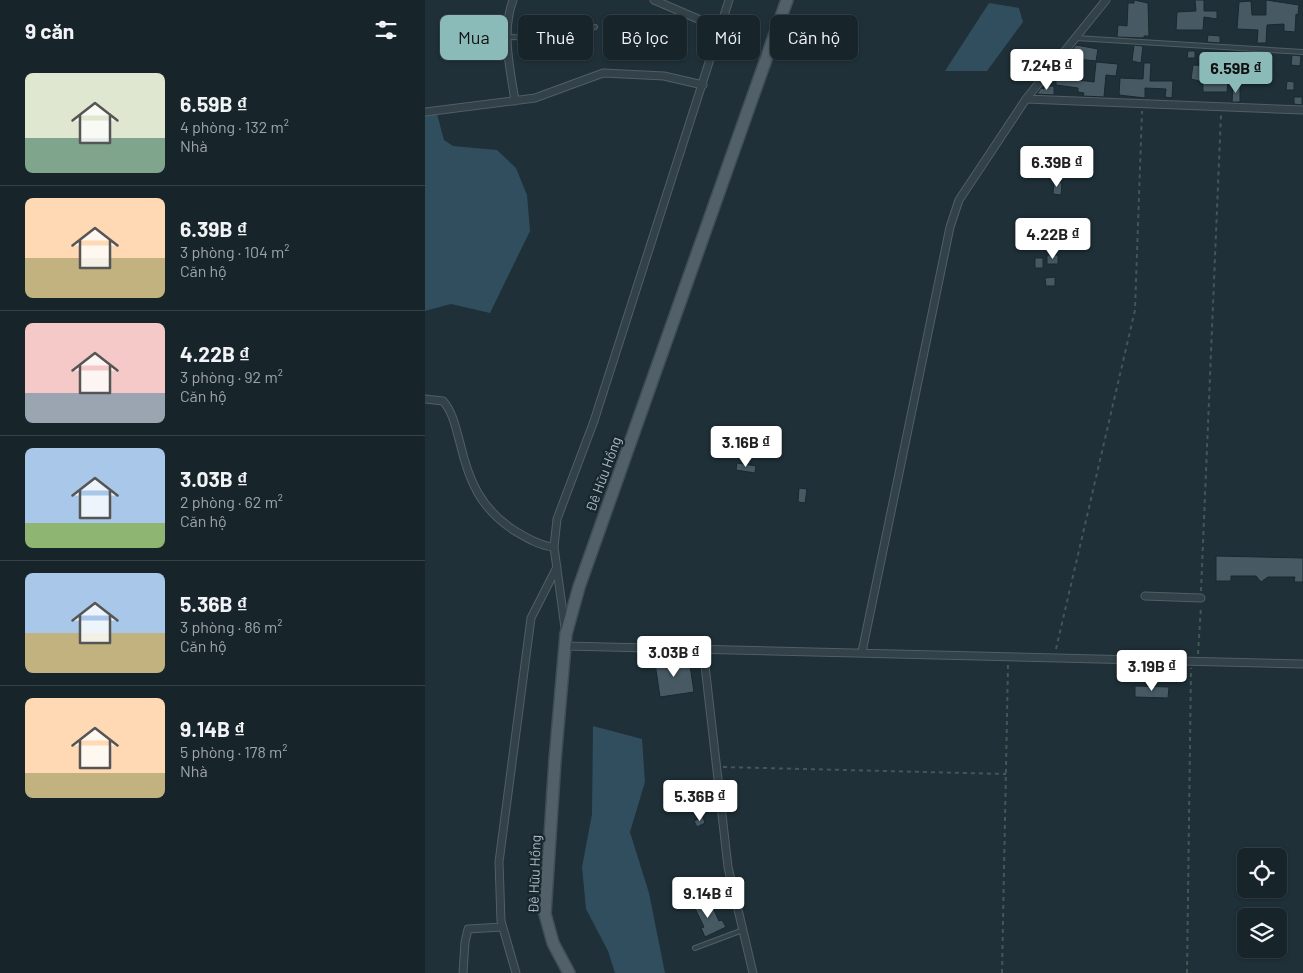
<!DOCTYPE html>
<html lang="vi">
<head>
<meta charset="utf-8">
<style>
  body { margin:0; font-family:Barlow,sans-serif; background:#202c32; color:#f1f3f6; height:100vh; display:flex; flex-direction:column; font-size:19px; white-space:nowrap }
  * { box-sizing:border-box; margin:0 }
  p { font-size:16px; color:#9ea4a8 }
  .icon { flex:none; width:28px; height:28px; fill:none; stroke:currentColor; stroke-width:2; stroke-linecap:round; stroke-linejoin:round }
  .map { position:relative; flex:1; overflow:hidden }
  .sheet { display:flex; flex-direction:column; background:#17242a; width:425px }
  .sheet>* { flex:none }
  .top-card { position:absolute; left:15px; top:15px; width:475px; height:45px; display:flex; gap:10px }
  .controls { position:absolute; left:812px; top:848px; display:grid; gap:10px }
  .controls a { display:grid; place-items:center; width:50px; height:50px; border-radius:8px; background:#17242a; box-shadow:0 1px 4px #0004,0 0 0 1px #364147; font-size:25px }
  .price { position:absolute; translate:-50% -42px; padding:0 11px; border-radius:5px; background:#fff; color:#222; font-size:16px; line-height:32px; filter:drop-shadow(0 1px 2px #0008) }
  .price::after { content:''; position:absolute; left:50%; top:30px; width:15px; height:11px; margin-left:-8px; background:inherit; clip-path:polygon(0 0,100% 0,50% 100%) }
  .price.selected { background:#8bbbb9; color:#111 }
  ul { padding:0; list-style:none }
  li { display:flex; align-items:center; gap:15px; height:125px; padding:0 25px }
  li+li { border-top:1px solid #364147 }
  li span { display:grid; place-items:center; flex:none; width:140px; height:100px; border-radius:8px; color:#555 }
  li>.icon { margin-inline-start:auto }
  span .icon { width:60px; height:60px; fill:#fffc; stroke-width:1 }
  li b { font-size:21px }
  h2 { display:flex; justify-content:space-between; align-items:center; height:60px; padding:0 25px; font-size:21px }
  .pill { padding:0 18px; border-radius:8px; background:#17242a; box-shadow:0 1px 4px #0004,0 0 0 1px #364147; font-size:18px; line-height:45px }
  .pill.selected { background:#8bbbb9; color:#111 }
  main { display:flex; flex:1; min-height:0 }
  .map>svg:first-child { display:block }
</style>
</head>
<body>
<main>
<section class="sheet">
<h2>9 căn<svg class="icon" aria-label="filters" viewBox="0 0 24 24"><path d="M4 7h16M4 17h16"/><circle cx="9" cy="7" r="2"/><circle cx="15" cy="17" r="2"/></svg></h2>
<ul>
<li><span style="background:linear-gradient(#dfe7d0 65%,#7fa58c 0)"><svg class="icon" aria-label="home" viewBox="0 0 24 24"><path d="M3 11l9-7 9 7M6 9v11h12V9"/></svg></span><div><b>6.59B ₫</b><p>4 phòng · 132 m²</p><p>Nhà</p></div></li>
<li><span style="background:linear-gradient(#ffd9b3 60%,#c2b280 0)"><svg class="icon" aria-label="home" viewBox="0 0 24 24"><path d="M3 11l9-7 9 7M6 9v11h12V9"/></svg></span><div><b>6.39B ₫</b><p>3 phòng · 104 m²</p><p>Căn hộ</p></div></li>
<li><span style="background:linear-gradient(#f6c9c9 70%,#9aa5b1 0)"><svg class="icon" aria-label="home" viewBox="0 0 24 24"><path d="M3 11l9-7 9 7M6 9v11h12V9"/></svg></span><div><b>4.22B ₫</b><p>3 phòng · 92 m²</p><p>Căn hộ</p></div></li>
<li><span style="background:linear-gradient(#a9c7e8 75%,#8fb573 0)"><svg class="icon" aria-label="home" viewBox="0 0 24 24"><path d="M3 11l9-7 9 7M6 9v11h12V9"/></svg></span><div><b>3.03B ₫</b><p>2 phòng · 62 m²</p><p>Căn hộ</p></div></li>
<li><span style="background:linear-gradient(#a9c7e8 60%,#c2b280 0)"><svg class="icon" aria-label="home" viewBox="0 0 24 24"><path d="M3 11l9-7 9 7M6 9v11h12V9"/></svg></span><div><b>5.36B ₫</b><p>3 phòng · 86 m²</p><p>Căn hộ</p></div></li>
<li><span style="background:linear-gradient(#ffd9b3 75%,#c2b280 0)"><svg class="icon" aria-label="home" viewBox="0 0 24 24"><path d="M3 11l9-7 9 7M6 9v11h12V9"/></svg></span><div><b>9.14B ₫</b><p>5 phòng · 178 m²</p><p>Nhà</p></div></li>
</ul>
</section>
<div class="map">
<svg width="878" height="973" viewBox="0 0 878 973">
  <rect width="100%" height="100%" fill="#1f3038"/>
  <path fill="#304e5e" d="M 564,3 L 594,8 L 598,22 L 562,71 L 520,71 Z
    M 12,114 L 19,140 L 28,146 L 72,150 L 91,168 L 102,195 L 105,231 L 65,313 L 26,304 L 0,311 L 0,115 Z
    M 168,726 L 217,739 L 220,782 L 205,832 L 224,893 L 240,973 L 190,973 L 183,951 L 161,909 L 157,867 L 167,814 Z"/>
  <path fill="#475a64" stroke="#1a282f" d="M 709,0 L 723,3 L 724,36 L 719,36 L 719,38 L 692,37 L 693,25 L 702,26 L 703,3 L 709,3 Z
    M 770,0 L 779,0 L 779,11 L 792,11 L 792,19 L 779,17 L 778,30 L 751,30 L 752,12 L 771,11 Z
    M 841,0 L 874,5 L 873,15 L 871,14 L 870,32 L 859,31 L 859,24 L 842,25 L 841,43 L 832,43 L 833,30 L 812,29 L 814,2 L 826,1 L 827,15 L 841,15 Z
    M 783,35 L 795,36 L 795,43 L 782,42 Z
    M 651,45 L 673,49 L 671,61 L 641,58 Z
    M 709,45 L 718,46 L 716,63 L 707,61 Z
    M 763,51 L 770,51 L 770,58 L 762,58 Z
    M 797,51 L 816,54 L 816,61 L 805,60 L 804,64 L 796,63 Z
    M 867,55 L 876,56 L 875,66 L 866,65 Z
    M 784,61 L 792,61 L 790,81 L 803,82 L 802,92 L 778,92 L 778,82 L 766,79 L 768,65 L 784,66 Z
    M 671,62 L 693,64 L 691,76 L 681,75 L 679,97 L 658,96 L 659,93 L 653,92 L 653,88 L 631,85 L 631,74 L 652,76 L 652,80 L 669,82 Z
    M 719,63 L 726,63 L 725,81 L 748,81 L 747,98 L 740,97 L 741,89 L 720,88 L 720,98 L 694,95 L 695,78 L 718,79 Z
    M 837,63 L 844,63 L 843,84 L 823,83 L 825,67 L 836,69 Z
    M 862,81 L 869,82 L 869,90 L 861,90 Z
    M 619,86 L 629,86 L 629,95 L 612,94 L 616,88 L 619,89 Z
    M 808,86 L 815,86 L 815,102 L 807,102 Z
    M 869,97 L 877,97 L 877,105 L 869,104 Z
    M 629,182 L 637,183 L 636,195 L 628,194 Z
    M 622,255 L 633,255 L 633,264 L 622,264 Z
    M 610,258 L 618,258 L 618,268 L 610,268 Z
    M 630,277 L 630,286 L 621,286 L 620,278 Z
    M 312,463 L 331,466 L 330,473 L 311,470 Z
    M 374,488 L 382,489 L 380,503 L 373,502 Z
    M 791,556 L 878,558 L 878,582 L 869,582 L 870,577 L 843,577 L 836,582 L 831,576 L 806,576 L 806,581 L 791,581 Z
    M 264,659 L 269,692 L 235,697 L 230,663 Z
    M 710,686 L 744,687 L 743,698 L 710,697 Z
    M 278,817 L 280,823 L 272,827 L 269,821 Z
    M 294,883 L 295,885 L 301,883 L 303,891 L 289,897 L 285,887 Z
    M 273,899 L 278,910 L 287,906 L 294,921 L 297,920 L 301,927 L 280,937 L 276,928 L 279,927 L 267,902 Z"/>
  <g fill="none" stroke-linecap="round" stroke-linejoin="round">
    <g stroke="#505f66" stroke-width="6">
      <path id="service" d="M 82,37 L 122,38 L 170,27
        M 651,38 L 878,52
        M 270,948 L 318,930"/>
    </g>
    <g stroke="#505f66" stroke-width="9">
      <path id="minor" d="M 88,0 C 76,33 85,67 90,101
        M 229,0 L 294,28
        M 601,99 L 878,110
        M 0,112 L 110,98 L 178,73 L 239,76 L 278,85
        M 0,399 L 18,401 C 28,412 31,429 35,443 C 44,482 56,509 90,531 C 102,538 115,546 129,547 L 140,628
        M 129,547 L 132,519 L 169,421 L 304,0
        M 720,596 L 776,598
        M 140,646 L 878,664
        M 278,648 L 303,867 L 328,973
        M 437,652 L 525,227 L 534,200 L 601,99 L 681,0
        M 38,973 L 40,942 L 43,929 L 77,927
        M 91,973 L 76,921 L 74,862 L 106,618 L 132,567"/>
    </g>
    <g stroke="#3f4d55" stroke-width="14">
      <path id="primary" d="M 144,973 L 128,943 L 120,914 L 130,760 L 141,634 L 154,587 L 362,0"/>
    </g>
    <path stroke="#415855" stroke-width="2" stroke-dasharray="4 4" stroke-linecap="butt" d="M 776,591 L 796,114
      M 631,649 L 710,310 L 717,111
      M 773,654 L 776,606
      M 298,767 L 581,774
      M 577,973 L 583,665
      M 762,973 L 766,668"/>
    <use href="#service" stroke="#334149" stroke-width="4"/>
    <use href="#minor" stroke="#334149" stroke-width="7"/>
    <use href="#primary" stroke="#516069" stroke-width="11"/>
  </g>
  <g text-anchor="middle" dominant-baseline="central" stroke-width="4.5" stroke-linejoin="round" paint-order="stroke">
    <g font-size="14" fill="#adbcc5" stroke="#18262d">
      <text transform="translate(178 474) rotate(-70)">Đê Hữu Hồng</text>
      <text transform="translate(109 874) rotate(-88)">Đê Hữu Hồng</text>
    </g>
  </g>
</svg>
<div class="controls">
<a><svg class="icon" aria-label="locate" viewBox="0 0 24 24"><circle cx="12" cy="12" r="6"/><path d="M12 2v4M12 18v4M2 12h4M18 12h4"/></svg></a>
<a><svg class="icon" aria-label="layers" viewBox="0 0 24 24"><path d="M12 4l9 5-9 5-9-5zM3 14l9 5 9-5"/></svg></a>
</div>
<b class="price" style="left:622px;top:91px">7.24B ₫</b>
<b class="price selected" style="left:811px;top:94px">6.59B ₫</b>
<b class="price" style="left:632px;top:188px">6.39B ₫</b>
<b class="price" style="left:628px;top:260px">4.22B ₫</b>
<b class="price" style="left:321px;top:468px">3.16B ₫</b>
<b class="price" style="left:249px;top:678px">3.03B ₫</b>
<b class="price" style="left:727px;top:692px">3.19B ₫</b>
<b class="price" style="left:275px;top:822px">5.36B ₫</b>
<b class="price" style="left:283px;top:919px">9.14B ₫</b>
<div class="top-card">
<a class="pill selected">Mua</a>
<a class="pill">Thuê</a>
<a class="pill">Bộ lọc</a>
<a class="pill">Mới</a>
<a class="pill">Căn hộ</a>
</div>
</div>
</main>
</body>
</html>
